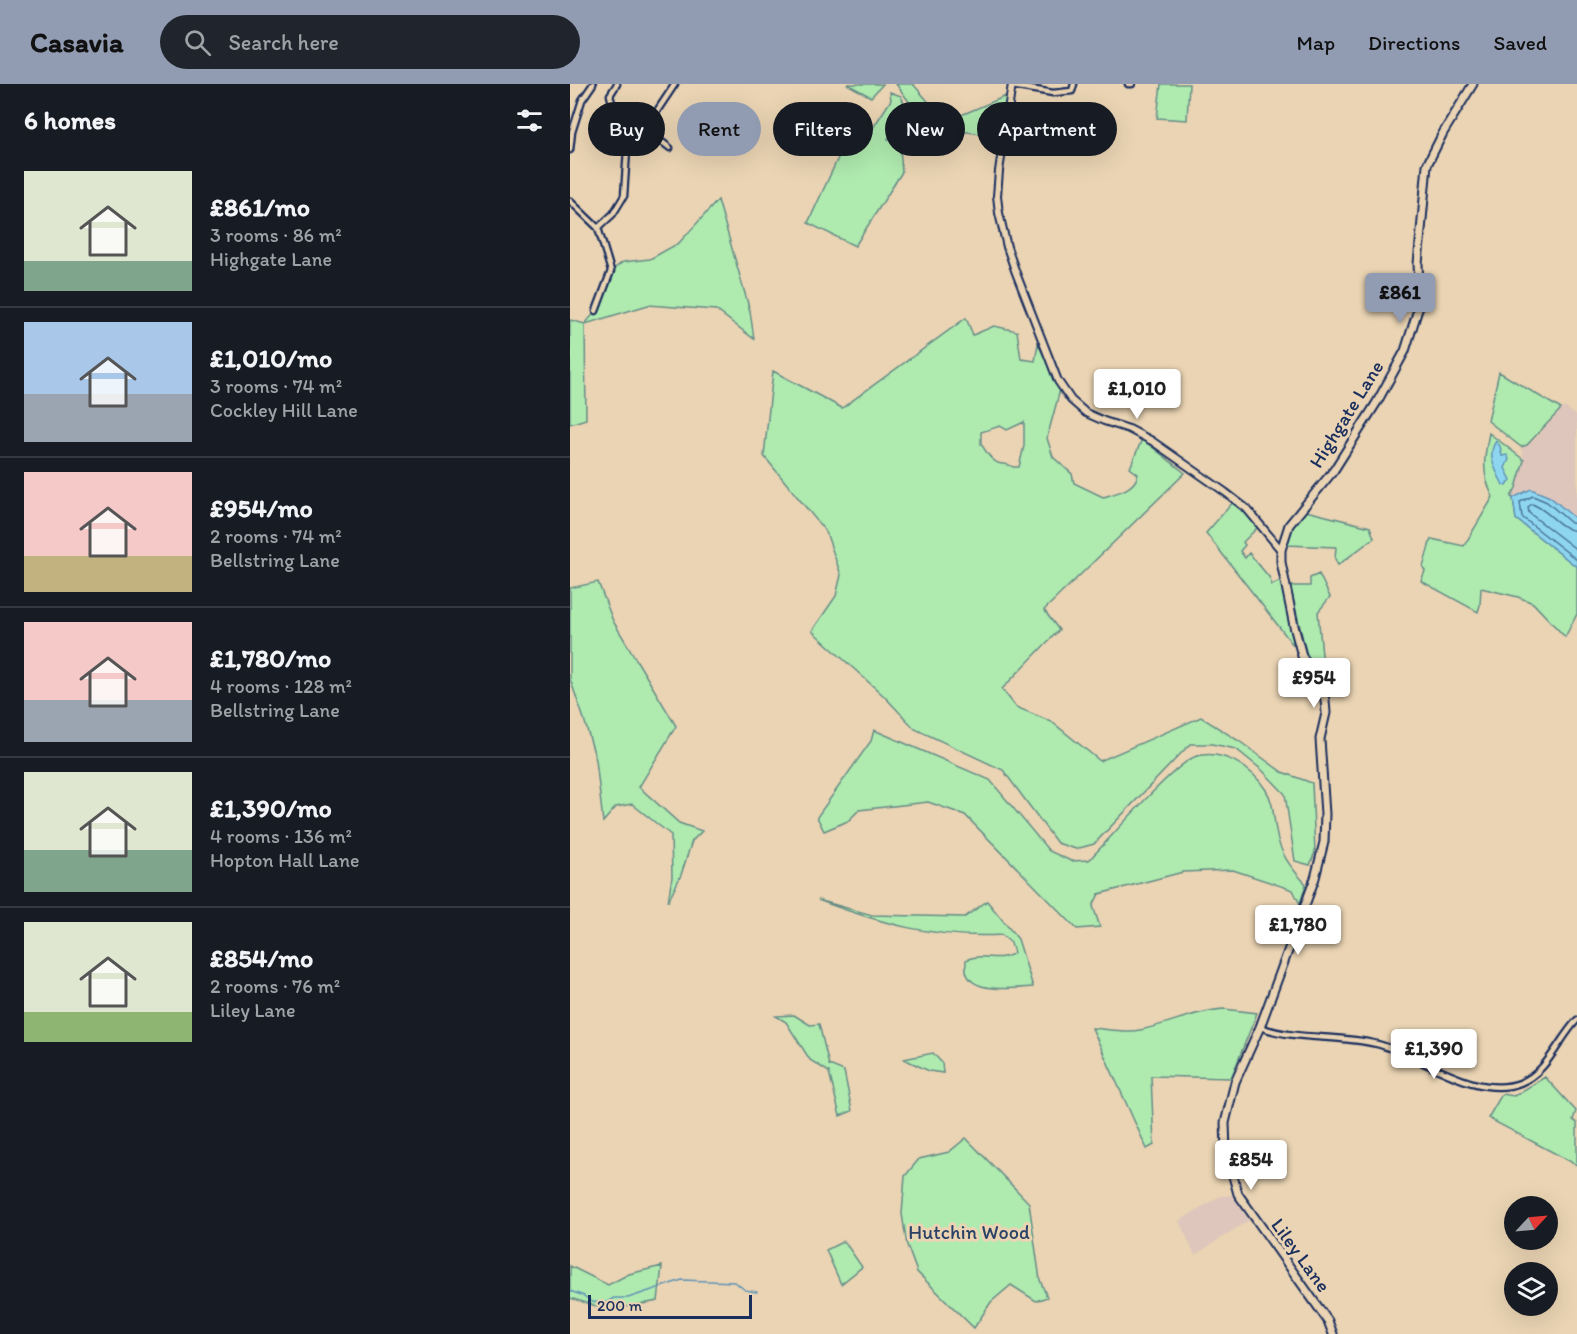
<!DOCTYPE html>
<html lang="en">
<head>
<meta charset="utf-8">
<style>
  body { margin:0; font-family:Itim,sans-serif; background:#20242c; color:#f1f3f6; height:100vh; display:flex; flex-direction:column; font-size:22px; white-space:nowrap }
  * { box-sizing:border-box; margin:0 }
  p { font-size:20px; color:#9ea1a6 }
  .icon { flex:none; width:33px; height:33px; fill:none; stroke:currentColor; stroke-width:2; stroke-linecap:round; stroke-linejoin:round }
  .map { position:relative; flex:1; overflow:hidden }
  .side { display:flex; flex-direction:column; background:#171b24; width:570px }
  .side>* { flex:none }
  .banner { position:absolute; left:18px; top:18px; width:570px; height:54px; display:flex; gap:12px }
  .needle { width:39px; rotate:64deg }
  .tools { position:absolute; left:934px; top:1112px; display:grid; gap:12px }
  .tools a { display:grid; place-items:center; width:54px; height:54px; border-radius:50%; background:#171b24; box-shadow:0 6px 24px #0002; font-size:30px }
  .scale { position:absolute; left:18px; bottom:15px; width:164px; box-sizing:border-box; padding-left:6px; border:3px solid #1b2f5e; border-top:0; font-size:16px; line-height:21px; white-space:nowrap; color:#1b2f5e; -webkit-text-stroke:4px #ead4b3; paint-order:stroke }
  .price { position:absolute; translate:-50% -51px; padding:0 14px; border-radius:6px; background:#fff; color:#222; font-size:20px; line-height:39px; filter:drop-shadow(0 2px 3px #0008) }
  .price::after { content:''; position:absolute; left:50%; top:36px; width:18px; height:14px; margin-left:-9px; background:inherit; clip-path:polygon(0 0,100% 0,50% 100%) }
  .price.on { background:#919bb2; color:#111 }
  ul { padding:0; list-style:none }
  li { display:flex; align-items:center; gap:18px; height:150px; padding:0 24px }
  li+li { border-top:2px solid #363941 }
  li span { display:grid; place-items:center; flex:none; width:168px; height:120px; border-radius:0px; color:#555 }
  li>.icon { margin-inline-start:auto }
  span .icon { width:72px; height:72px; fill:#fffc; stroke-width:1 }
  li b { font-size:26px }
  h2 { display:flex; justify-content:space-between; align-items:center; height:72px; padding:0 24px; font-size:26px }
  .tag { padding:0 21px; border-radius:27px; background:#171b24; box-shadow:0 6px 24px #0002; font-size:21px; line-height:54px }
  .tag.on { background:#919bb2; color:#111 }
  header { display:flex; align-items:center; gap:36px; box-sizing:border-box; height:84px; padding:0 30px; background:#919bb2; color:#111 }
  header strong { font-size:28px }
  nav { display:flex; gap:33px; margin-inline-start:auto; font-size:21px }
  .search { width:420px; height:54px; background:#20242c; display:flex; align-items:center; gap:15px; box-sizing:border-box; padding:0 21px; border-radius:33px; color:#9ea1a6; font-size:22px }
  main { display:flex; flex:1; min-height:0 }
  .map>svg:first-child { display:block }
</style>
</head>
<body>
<header>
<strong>Casavia</strong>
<div class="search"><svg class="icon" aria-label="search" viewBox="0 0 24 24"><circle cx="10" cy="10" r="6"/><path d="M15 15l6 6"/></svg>Search here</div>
<nav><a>Map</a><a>Directions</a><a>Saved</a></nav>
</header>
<main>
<section class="side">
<h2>6 homes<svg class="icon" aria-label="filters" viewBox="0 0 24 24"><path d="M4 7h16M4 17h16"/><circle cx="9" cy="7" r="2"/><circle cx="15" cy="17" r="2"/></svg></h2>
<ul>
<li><span style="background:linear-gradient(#dfe7d0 75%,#7fa58c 0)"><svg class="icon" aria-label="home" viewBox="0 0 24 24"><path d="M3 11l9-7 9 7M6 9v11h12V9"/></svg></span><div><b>£861/mo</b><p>3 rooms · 86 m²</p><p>Highgate Lane</p></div></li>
<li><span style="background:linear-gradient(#a9c7e8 60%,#9aa5b1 0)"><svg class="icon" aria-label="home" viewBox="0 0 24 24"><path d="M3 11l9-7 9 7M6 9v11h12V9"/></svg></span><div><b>£1,010/mo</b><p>3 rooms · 74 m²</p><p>Cockley Hill Lane</p></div></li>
<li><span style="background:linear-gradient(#f6c9c9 70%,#c2b280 0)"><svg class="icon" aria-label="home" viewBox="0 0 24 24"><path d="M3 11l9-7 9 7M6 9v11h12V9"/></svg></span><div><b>£954/mo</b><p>2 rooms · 74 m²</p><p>Bellstring Lane</p></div></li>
<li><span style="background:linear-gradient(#f6c9c9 65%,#9aa5b1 0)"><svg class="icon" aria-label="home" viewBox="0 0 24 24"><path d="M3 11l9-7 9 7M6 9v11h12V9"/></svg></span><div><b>£1,780/mo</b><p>4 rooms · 128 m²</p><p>Bellstring Lane</p></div></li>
<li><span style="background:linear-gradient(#dfe7d0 65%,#7fa58c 0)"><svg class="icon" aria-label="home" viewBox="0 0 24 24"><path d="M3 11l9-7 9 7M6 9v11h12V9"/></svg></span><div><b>£1,390/mo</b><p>4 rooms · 136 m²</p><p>Hopton Hall Lane</p></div></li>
<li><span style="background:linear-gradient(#dfe7d0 75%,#8fb573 0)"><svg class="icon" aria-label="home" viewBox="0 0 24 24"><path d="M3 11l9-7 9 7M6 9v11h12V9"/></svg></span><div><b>£854/mo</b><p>2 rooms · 76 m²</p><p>Liley Lane</p></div></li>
</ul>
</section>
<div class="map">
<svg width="1007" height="1250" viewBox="0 0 1007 1250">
  <rect width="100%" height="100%" fill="#ead4b3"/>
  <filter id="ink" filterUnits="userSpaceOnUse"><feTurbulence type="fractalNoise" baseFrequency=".0167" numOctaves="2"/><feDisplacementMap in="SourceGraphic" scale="12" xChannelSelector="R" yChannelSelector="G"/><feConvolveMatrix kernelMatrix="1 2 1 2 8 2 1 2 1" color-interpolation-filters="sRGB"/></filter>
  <g filter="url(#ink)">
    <path fill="#dec6bc" d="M 995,323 L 1007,332 L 1007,436 L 980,413 L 961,405 L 940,414 L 946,404 L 954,376 L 951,364 L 957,361 L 966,354 L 991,325 Z
      M 662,1111 L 679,1136 L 625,1171 L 609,1137 L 650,1112 Z"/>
    <path fill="#afeaaf" stroke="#658c86" stroke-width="1.5" fill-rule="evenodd" d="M 277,0 L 313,0 L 301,13 Z
      M 326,0 L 343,0 L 369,30 L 381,29 L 382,35 L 436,12 L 430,53 L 391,47 L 366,40 L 368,38 L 348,30 Z
      M 591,0 L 619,0 L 617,36 L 587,34 Z
      M 320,8 L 331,12 L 336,24 L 318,55 L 330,63 L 332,88 L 285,162 L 238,139 L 287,33 L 303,44 L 321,16 Z
      M 148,116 L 180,227 L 184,255 L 146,226 L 78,221 L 15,240 L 16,335 L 0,340 L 0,236 L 15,240 L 26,227 L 37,190 L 53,178 L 80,175 L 109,159 Z
      M 396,234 L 403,251 L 424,242 L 447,247 L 451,275 L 465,277 L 468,260 L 490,306 L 477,354 L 483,373 L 502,390 L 504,399 L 533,413 C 546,409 565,406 568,390 L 560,384 L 572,355 L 615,389 L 474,526 L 489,546 L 432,605 L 446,623 L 482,638 L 530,677 L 631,633 L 669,657 L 712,688 L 742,699 L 745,768 L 740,781 L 725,777 L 715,710 L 692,686 L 666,665 L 642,660 L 620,660 L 524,760 L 506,765 L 487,759 L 433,686 L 345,645 L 314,612 L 242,547 L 266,512 L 271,491 L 256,448 L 194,372 L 203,287 L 272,324 ZM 454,338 L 454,362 L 449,383 L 443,383 C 437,379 434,381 428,379 C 420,376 416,367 411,360 L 411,348 L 430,342 L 437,346 Z
      M 929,288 L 991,325 L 957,361 L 951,363 L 918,337 Z
      M 919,349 L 954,376 L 946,404 L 941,413 L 943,414 L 946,435 L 1007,483 L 1007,530 L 995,553 L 963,519 L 948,513 L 911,504 L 910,521 L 908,528 L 851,497 L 855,487 L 853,483 L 861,455 L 894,462 L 923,413 C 911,389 914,374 919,349 Z
      M 664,417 L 688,443 L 673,458 L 675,461 L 670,467 L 675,474 L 679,469 L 699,493 L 702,501 L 712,496 L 724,562 L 636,449 Z
      M 736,427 L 800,443 L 804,454 L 768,481 L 765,475 L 766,463 L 716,461 L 722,443 Z
      M 749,490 L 760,513 L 748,528 L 754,593 L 751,596 L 736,568 L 720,502 L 740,502 L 740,494 Z
      M 28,498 L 43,537 L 106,642 L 69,703 L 109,739 L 132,747 L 122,757 L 111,791 L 98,818 L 102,793 L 101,751 L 62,720 L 46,723 L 33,738 L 26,676 L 14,635 L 0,595 L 0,504 Z
      M 304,646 L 420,696 L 479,767 L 501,777 L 519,776 C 538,757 606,677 627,672 C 653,665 682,684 696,706 C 704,719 703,732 706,746 C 709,769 721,784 736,800 L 730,820 L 723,806 L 663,786 L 613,788 L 529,810 L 523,822 L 530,843 L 507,845 L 395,731 L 358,718 L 289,726 L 278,737 L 254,747 L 247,733 L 301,657 Z
      M 248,816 L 302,831 L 395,833 L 417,817 L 448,855 L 463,903 C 446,904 404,910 397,890 C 395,887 396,880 396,876 C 411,868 430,879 444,869 L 441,859 L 432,851 C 365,855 310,839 248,816 Z
      M 654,925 L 687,929 L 661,994 L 581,992 L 584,1061 L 577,1065 L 522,944 C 538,945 555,949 570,946 C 599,940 625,927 654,925 Z
      M 224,931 L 240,941 L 249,940 L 259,981 L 274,987 L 282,1027 L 270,1032 L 259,988 L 240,976 L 216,938 L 206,932 Z
      M 363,969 L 372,979 L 373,989 L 359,987 L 334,975 Z
      M 975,993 L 1006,1027 L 1003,1036 L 1007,1039 L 1007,1081 L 918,1034 L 932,1010 L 944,1012 Z
      M 396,1054 L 459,1119 L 470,1196 L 477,1213 L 466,1217 L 441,1201 L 421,1218 L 404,1244 L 347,1188 L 337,1161 L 332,1130 L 335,1092 L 349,1075 L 379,1068 Z
      M 274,1157 L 292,1183 L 271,1200 L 256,1166 Z
      M 0,1182 L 38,1201 L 59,1190 L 92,1182 L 88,1217 L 39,1226 L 0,1214 Z"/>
    <path fill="#8ed6f0" stroke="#6093b6" stroke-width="1.5" d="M 926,357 L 930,362 L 932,372 L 937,371 L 939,375 L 935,384 L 941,396 L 937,401 L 933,401 C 926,386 916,372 926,357 Z
      M 961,405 L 980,413 L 1007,436 L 1007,483 L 946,435 L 943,414 Z"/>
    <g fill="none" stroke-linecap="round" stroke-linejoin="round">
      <path stroke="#497298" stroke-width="1.5" d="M 1007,440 L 1001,439 L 977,418 L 963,412 L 950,418 L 952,433 L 1007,476
        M 1007,447 C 990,446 979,426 962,420 L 958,423 L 959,429 L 1007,466"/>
      <path stroke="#6093b6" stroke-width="1.5" d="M 0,1207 L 14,1212 L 22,1218 L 35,1219 L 44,1214 L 58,1214 L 112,1196 L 165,1198 L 175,1206 L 187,1208"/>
      <g stroke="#1b2f5e" stroke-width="9">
        <path id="minor" d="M 47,0 L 40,11 L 44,27 L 60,41 L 75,45 L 100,64
          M 558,0 L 562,0
          M 442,2 L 483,9 L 502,7 L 504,0
          M 0,66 L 2,48 L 12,16 L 23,0
          M 0,117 L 28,144 L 41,187 L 26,227
          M 28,144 L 43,130 L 54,112 L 57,66 L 75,45 L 105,0
          M 690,943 C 727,957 769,950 807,960 C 850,971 905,1016 950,999 C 977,989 988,956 1007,936"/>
      </g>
      <g stroke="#1b2f5e" stroke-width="10">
        <path id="tertiary" d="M 442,0 L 429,87 L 427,112 L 429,129 L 437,163 L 446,189 L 488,297 L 501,316 L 516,329 L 534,337 L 559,345 L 582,357 L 655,408 L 677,425 L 711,466"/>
      </g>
      <g stroke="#1b2f5e" stroke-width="11">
        <path id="secondary" d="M 763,1250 L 758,1237 L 668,1110 L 656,1067 L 655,1039 L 665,998 L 690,943 L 745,794 L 754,758 L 755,730 L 750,655 L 756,629 L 755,616 L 751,603 L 732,572 L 724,542 L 711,478 L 711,466 L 719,441 L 764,386 L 807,318 L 835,267 L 850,219 L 848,180 L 857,81 L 873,49 L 903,0"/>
      </g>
      <use href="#minor" stroke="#ead4b3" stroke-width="4.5"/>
      <use href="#tertiary" stroke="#ead4b3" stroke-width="6"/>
      <use href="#secondary" stroke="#ead4b3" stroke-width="7"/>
    </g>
  </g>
  <g text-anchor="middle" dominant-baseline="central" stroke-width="6" stroke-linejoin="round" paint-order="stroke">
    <g font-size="20" fill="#1b2f5e" stroke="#ead4b3">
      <text transform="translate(776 330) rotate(-58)">Highgate Lane</text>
      <text transform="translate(731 1171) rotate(54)">Liley Lane</text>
    </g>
    <g font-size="20" fill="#2a4266" stroke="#ead4b3">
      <text x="399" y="1148">Hutchin Wood</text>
    </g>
  </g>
</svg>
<div class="tools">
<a><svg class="needle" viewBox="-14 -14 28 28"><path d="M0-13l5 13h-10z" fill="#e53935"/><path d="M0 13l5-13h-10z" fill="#9ea1a6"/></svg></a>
<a><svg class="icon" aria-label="layers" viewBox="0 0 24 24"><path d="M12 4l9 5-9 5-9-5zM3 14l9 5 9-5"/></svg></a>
</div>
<div class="scale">200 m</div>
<b class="price on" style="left:830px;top:240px">£861</b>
<b class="price" style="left:567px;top:336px">£1,010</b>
<b class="price" style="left:744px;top:625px">£954</b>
<b class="price" style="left:728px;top:872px">£1,780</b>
<b class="price" style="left:864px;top:996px">£1,390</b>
<b class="price" style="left:681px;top:1107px">£854</b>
<div class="banner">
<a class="tag">Buy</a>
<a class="tag on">Rent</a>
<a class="tag">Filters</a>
<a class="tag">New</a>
<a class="tag">Apartment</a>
</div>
</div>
</main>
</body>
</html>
